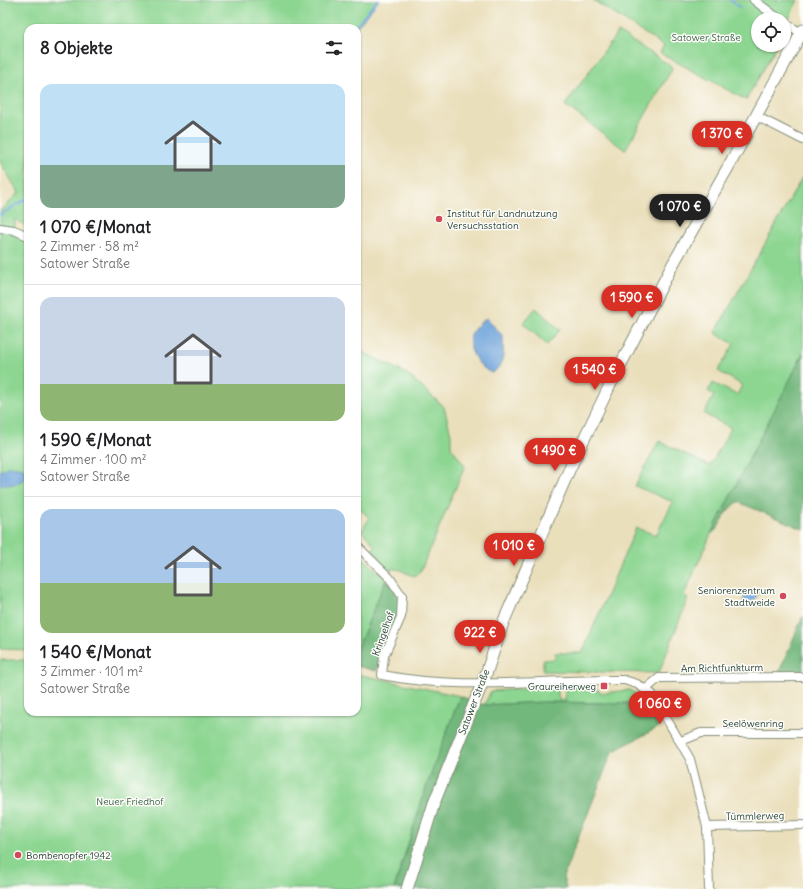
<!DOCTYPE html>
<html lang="de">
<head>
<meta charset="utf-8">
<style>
  body { margin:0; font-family:Delius,sans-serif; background:#f6f6f6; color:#202124; height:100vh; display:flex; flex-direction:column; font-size:15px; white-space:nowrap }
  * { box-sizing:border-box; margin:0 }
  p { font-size:13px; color:#757577 }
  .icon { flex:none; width:22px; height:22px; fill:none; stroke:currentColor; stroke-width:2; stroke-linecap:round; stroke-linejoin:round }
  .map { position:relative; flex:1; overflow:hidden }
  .drawer { position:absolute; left:24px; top:24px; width:337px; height:692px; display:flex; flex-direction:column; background:#fff; border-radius:12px; box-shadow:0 1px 3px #0004 }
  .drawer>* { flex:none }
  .tools { position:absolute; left:751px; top:12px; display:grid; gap:8px }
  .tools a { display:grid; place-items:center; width:40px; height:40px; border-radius:50%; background:#fff; box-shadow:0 1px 3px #0004; font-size:20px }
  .price { position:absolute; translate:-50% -34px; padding:0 9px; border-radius:14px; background:#d93025; color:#fff; font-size:13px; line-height:26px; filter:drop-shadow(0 1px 2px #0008) }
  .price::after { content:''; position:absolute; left:50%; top:24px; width:12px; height:9px; margin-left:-6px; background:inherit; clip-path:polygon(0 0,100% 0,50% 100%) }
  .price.on { background:#222; color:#fff }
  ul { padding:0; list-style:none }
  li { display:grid; align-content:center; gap:8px; height:212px; padding:0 16px }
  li+li { border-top:1px solid #e0e0e0 }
  li span { display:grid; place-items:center; height:124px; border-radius:12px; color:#555 }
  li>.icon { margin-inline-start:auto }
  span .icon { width:72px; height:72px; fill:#fffc; stroke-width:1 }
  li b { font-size:17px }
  h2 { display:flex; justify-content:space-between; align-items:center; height:48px; padding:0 16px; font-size:17px }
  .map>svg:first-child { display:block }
</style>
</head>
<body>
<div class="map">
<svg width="803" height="889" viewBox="0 0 803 889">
  <rect width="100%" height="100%" fill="#fdfcf7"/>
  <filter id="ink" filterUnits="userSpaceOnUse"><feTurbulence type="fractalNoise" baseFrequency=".025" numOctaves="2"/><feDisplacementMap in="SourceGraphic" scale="8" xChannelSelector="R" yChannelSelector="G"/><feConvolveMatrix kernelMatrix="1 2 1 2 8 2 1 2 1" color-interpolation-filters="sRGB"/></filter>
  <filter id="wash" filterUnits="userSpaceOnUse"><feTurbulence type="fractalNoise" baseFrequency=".012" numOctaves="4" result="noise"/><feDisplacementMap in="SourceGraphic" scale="16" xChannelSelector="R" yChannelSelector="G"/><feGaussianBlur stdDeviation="0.9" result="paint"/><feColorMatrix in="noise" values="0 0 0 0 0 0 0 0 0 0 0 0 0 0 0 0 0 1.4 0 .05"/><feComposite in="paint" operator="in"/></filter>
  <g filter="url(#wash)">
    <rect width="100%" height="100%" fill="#eadfbb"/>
    <path fill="#8dd692" stroke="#568a63" d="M 0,0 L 379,0 L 356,28 L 28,28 L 28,227 L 15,219 L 15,226 L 11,234 L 28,240 L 28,650 L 0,649 L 0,210 C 6,207 12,198 19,193 L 0,162 Z
      M 593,0 L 798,0 L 784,29 L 784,19 L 758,19 L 758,45 L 777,45 L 746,100 L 660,53 L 664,46 Z
      M 618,32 L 671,66 L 672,69 L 625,150 L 565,105 Z
      M 803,176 L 803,354 L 711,534 L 684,595 L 688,598 L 659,673 L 543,671 L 543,660 L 555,659 L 555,653 L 582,653 L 636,528 L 656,535 L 673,502 L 635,486 L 659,441 L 710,466 L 731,428 L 704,414 L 714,395 L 708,391 L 713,383 L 737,395 L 742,385 L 718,371 L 734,344 L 715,333 Z
      M 536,308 L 560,330 L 547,345 L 523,323 Z
      M 357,349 L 407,374 L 444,407 L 451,434 L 451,447 L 465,466 L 421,570 L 416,576 C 403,574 402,566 386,570 L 369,553 L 375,546 L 362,531 L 369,518 L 357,506 Z
      M 357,552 L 386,579 L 357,650 Z
      M 0,660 L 28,660 L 28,712 L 357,712 L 357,674 L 460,696 L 427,785 L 394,889 L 0,889 Z
      M 585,684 L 603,693 L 629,690 L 643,697 L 650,710 L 633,703 L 543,702 L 484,705 L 491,691 L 557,687 L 559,700 L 565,700 L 565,686 Z"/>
    <path fill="#72b77c" stroke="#487a58" d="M 803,354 L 803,529 L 738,502 L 728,510 L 717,529 L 711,534 Z
      M 386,579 C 389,583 393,587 396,591 C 408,611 384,652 376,671 L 357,666 L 357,650 Z
      M 803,616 L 803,674 L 780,674 L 779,672 Z
      M 460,696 L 484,705 L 543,702 L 637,704 L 650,710 L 659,727 L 612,752 L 563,877 L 566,889 L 394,889 L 427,785 Z"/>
    <path fill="#6da3db" stroke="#467088" d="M 486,318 L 503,336 C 503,351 506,364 492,373 C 480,369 468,351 470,338 C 472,329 480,323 486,318 Z
      M 9,466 L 23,468 C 32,483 10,486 0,485 L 0,471 Z
      M 756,590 L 758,594 L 752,604 L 747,606 L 744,603 L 744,596 Z"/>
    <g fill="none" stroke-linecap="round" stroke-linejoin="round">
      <path stroke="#6da3db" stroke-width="2.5" d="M 730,0 L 740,7
        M 354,28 L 378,0
        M 0,215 L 28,198"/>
    </g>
  </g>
  <g filter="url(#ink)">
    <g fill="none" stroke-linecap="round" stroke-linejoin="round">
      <g stroke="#848e78" stroke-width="10">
        <path id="street" d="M 754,0 L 779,19
          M 784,22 L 801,33
          M 756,116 L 803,140
          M 0,228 L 14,230 L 28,236
          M 357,546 L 389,577 L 402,596 L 401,617 L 384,656 L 382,675 C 462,691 543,679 624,680 L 637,684 L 652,694 L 690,759 L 707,827 L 709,889
          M 646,689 L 659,678 L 803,677
          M 681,741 L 701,733 L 803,733
          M 707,827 L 803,825"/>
      </g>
      <g stroke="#848e78" stroke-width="13">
        <path id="secondary" d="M 407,889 L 434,803 L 486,674 L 503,623 L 570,468 L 610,385 L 673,264 L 731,162 L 803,30"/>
      </g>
      <use href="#street" stroke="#fff" stroke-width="8"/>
      <use href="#secondary" stroke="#fff" stroke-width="11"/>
    </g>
  </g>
  <g fill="#d1495b" stroke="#fdfcf7" stroke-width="1.5">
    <circle cx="439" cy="219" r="4"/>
    <circle cx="783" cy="596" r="4"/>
    <rect x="600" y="682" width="8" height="8" rx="2"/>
    <circle cx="18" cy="855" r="4"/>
  </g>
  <g text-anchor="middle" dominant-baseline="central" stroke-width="3" stroke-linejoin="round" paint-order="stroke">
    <g font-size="10" fill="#3a634c" stroke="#fdfcf7">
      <text x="706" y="37">Satower Straße</text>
      <text x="130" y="801">Neuer Friedhof</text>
    </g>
    <g font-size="10" fill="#1f3d34" stroke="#fdfcf7" text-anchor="start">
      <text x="447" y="213">Institut für Landnutzung<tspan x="447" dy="12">Versuchsstation</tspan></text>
      <text x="775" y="590" text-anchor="end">Seniorenzentrum<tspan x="775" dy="12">Stadtweide</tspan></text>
      <text x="596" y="686" text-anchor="end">Graureiherweg</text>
      <text x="26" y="855">Bombenopfer 1942</text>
    </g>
    <g font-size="10" fill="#1f3d34" stroke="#fdfcf7">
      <text transform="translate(383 634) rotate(-70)">Kringelhof</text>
      <text transform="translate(722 668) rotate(-1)">Am Richtfunkturm</text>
      <text transform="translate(474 702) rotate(-69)">Satower Straße</text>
      <text x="753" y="723">Seelöwenring</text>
      <text transform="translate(755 816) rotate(-1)">Tümmlerweg</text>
    </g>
  </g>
</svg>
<div class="tools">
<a><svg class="icon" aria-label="locate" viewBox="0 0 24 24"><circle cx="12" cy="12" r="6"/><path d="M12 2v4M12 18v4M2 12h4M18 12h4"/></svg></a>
</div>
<b class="price" style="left:722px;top:155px">1 370 €</b>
<b class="price on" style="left:680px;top:228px">1 070 €</b>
<b class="price" style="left:632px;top:319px">1 590 €</b>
<b class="price" style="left:595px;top:391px">1 540 €</b>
<b class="price" style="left:555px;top:472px">1 490 €</b>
<b class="price" style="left:514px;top:567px">1 010 €</b>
<b class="price" style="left:480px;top:654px">922 €</b>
<b class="price" style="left:660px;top:725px">1 060 €</b>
<section class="drawer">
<h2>8 Objekte<svg class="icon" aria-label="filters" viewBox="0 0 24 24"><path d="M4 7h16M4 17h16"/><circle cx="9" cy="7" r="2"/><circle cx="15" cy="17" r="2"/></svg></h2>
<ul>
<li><span style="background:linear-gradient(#bfe0f5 65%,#7fa58c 0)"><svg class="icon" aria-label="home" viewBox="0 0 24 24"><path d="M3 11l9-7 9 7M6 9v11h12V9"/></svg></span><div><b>1 070 €/Monat</b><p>2 Zimmer · 58 m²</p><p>Satower Straße</p></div></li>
<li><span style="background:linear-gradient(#c9d6e8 70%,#8fb573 0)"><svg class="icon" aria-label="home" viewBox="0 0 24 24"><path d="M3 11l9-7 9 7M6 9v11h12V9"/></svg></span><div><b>1 590 €/Monat</b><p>4 Zimmer · 100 m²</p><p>Satower Straße</p></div></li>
<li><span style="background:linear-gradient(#a9c7e8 60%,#8fb573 0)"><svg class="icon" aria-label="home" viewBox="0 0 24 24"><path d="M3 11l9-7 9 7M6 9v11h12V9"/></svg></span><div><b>1 540 €/Monat</b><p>3 Zimmer · 101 m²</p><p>Satower Straße</p></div></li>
</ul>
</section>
</div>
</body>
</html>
